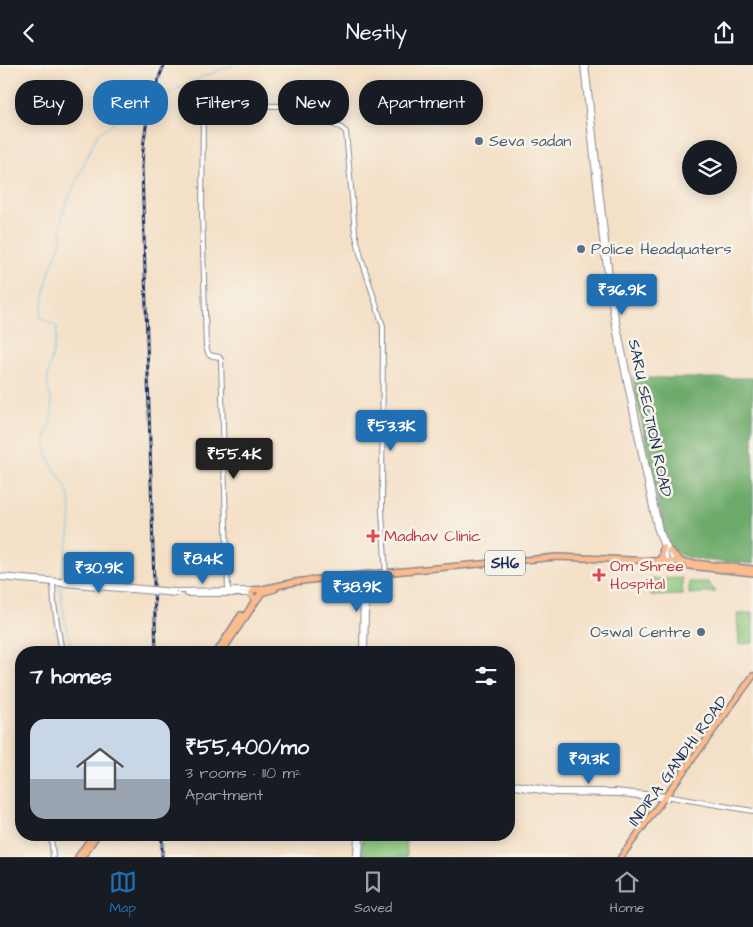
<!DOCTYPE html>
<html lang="en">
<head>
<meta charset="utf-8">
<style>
  body { margin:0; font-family:"Architects Daughter",sans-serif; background:#20242c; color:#f1f3f6; height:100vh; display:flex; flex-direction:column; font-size:19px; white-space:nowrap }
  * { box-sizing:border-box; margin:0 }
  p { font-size:16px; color:#9ea1a6 }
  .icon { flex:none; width:28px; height:28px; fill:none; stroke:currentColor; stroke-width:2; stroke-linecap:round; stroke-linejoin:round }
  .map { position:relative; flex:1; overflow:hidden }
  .panel { position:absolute; left:15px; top:581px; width:500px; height:195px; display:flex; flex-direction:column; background:#171b24; border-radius:20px; box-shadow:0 2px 12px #0003 }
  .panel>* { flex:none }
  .banner { position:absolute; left:15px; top:15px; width:500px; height:45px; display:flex; gap:10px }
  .controls { position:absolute; left:682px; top:75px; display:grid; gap:10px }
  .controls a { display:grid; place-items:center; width:55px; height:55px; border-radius:50%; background:#171b24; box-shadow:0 2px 12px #0003; font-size:25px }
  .price { position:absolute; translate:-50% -42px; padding:0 11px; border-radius:5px; background:#1f6fb2; color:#fff; font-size:16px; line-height:32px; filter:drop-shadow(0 1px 2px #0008) }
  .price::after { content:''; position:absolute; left:50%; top:30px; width:15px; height:11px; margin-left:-8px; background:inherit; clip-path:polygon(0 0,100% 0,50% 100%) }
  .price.on { background:#222; color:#fff }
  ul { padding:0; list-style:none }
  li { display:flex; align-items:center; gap:15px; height:125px; padding:0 15px }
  li span { display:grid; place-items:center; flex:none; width:140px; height:100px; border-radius:15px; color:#555 }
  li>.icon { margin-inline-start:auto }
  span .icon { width:60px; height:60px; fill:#fffc; stroke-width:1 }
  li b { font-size:21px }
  h2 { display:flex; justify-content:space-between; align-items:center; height:60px; padding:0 15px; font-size:21px }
  .pill { padding:0 18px; border-radius:20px; background:#171b24; box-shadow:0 2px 12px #0003; font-size:18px; line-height:45px }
  .pill.on { background:#1f6fb2; color:#fff }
  header { display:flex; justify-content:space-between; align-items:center; height:65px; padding:0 15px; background:#171b24; font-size:22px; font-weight:600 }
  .tab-bar { display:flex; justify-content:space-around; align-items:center; height:70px; border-top:1px solid #363941; background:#171b24; font-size:14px; color:#9ea1a6 }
  .tab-bar a { display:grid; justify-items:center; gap:2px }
  .tab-bar .on { color:#1f6fb2 }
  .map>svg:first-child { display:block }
</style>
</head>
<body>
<header><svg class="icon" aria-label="back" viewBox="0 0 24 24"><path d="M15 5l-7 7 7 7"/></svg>Nestly<svg class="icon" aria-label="share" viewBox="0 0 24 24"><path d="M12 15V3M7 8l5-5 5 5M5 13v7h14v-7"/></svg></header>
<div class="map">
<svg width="753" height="792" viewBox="0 0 753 792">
  <rect width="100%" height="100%" fill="#f7f3e8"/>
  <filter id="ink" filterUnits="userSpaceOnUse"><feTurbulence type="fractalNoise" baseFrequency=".02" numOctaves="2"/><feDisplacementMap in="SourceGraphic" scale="10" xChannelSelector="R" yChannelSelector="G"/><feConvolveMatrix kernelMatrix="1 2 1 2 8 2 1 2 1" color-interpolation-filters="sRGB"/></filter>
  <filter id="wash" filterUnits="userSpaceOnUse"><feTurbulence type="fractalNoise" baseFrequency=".0096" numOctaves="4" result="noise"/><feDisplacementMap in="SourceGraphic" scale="20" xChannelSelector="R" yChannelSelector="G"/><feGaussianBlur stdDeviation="1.12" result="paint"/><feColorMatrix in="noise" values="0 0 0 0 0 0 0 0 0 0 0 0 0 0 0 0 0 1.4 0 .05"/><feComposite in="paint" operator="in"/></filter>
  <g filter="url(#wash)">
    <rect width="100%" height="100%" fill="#f4e0c7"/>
    <path fill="#87c47a" stroke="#517a6c" d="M 682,513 L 683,530 L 651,531 L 650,514 Z
      M 689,517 L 708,517 L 716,527 L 689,529 Z
      M 753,548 L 753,578 L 739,579 L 737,549 Z
      M 362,770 L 406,770 L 407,792 L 362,792 Z"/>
    <path fill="#6daa6a" stroke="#446c64" d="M 633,313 L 753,313 L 753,499 C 734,497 694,497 679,489 C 670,484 666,472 663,462 Z"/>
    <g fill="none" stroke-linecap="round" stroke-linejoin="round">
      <path stroke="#6bbfe7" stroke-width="1" d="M 60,513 C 66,489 77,446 66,423 C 60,409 47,398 45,382 C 44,372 51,359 52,348 C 53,335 46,322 48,311 C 50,294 57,279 57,262 L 40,252 L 49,208 L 62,173 L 61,154 L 65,141 L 98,68 L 138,43 L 202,12 L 233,0
        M 60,521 L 64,550 L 73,588"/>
    </g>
  </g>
  <g filter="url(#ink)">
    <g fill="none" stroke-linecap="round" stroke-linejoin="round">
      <g stroke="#888892" stroke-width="6">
        <path id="minor" d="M 583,0 L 602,174 L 613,252 L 656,462 L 669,499
          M 586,0 L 613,238 L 660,465 L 672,492 L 673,499
          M 0,511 L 120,521
          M 0,513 L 119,524
          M 53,518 L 54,539 L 62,588
          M 174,526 L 254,525
          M 228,526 L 221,295 L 219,292 L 209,290 L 206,282 L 202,148 L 203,48 L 204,43 L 207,40 L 279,41 L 340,62 L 346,67 L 355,167 L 361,192 L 383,261 L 382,446 L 386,511
          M 187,529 L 252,529
          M 362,588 L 363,510
          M 365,588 L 367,509
          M 509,718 L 557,726 L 615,726 L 665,731 L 753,746
          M 509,721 L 554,728 L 620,729 L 667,734
          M 51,770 L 53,792
          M 356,792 L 357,770
          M 360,792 L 361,770"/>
      </g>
      <g stroke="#888892" stroke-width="8">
        <path id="major" d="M 670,486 L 682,497
          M 658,496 L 662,491 L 663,482
          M 689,501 L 753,508
          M251.5 529a4.5 4.5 0 1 1 9 0a4.5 4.5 0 1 1-9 0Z
          M 258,525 L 295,517 L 327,513 L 557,492 L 682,497 L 753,504
          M 261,528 L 275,524
          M 216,588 L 241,550
          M 221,588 L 245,552
          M 78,792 L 93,770
          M 82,792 L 97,770
          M 621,792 L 753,611"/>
      </g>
      <g stroke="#888892" stroke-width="9">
        <path id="highway" d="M 245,552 L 258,532"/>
      </g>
      <use href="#minor" stroke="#fff" stroke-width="4"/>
      <use href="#major" stroke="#fbbb8d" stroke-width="5"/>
      <use href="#highway" stroke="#fbbb8d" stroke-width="6"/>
      <g stroke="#1b2f5e" stroke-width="3">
        <path id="rail" d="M 156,588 L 142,102 C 143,66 150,33 164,0
          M 162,770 L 162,792"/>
      </g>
      <use href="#rail" stroke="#f7f3e8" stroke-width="1" stroke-dasharray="4" stroke-linecap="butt"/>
      <g stroke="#888892" stroke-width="6" stroke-linecap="butt">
        <path id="minor-bridge" d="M 120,521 L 174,526
          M 119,524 L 177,529"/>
      </g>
      <use href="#minor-bridge" stroke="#fff" stroke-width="4"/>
    </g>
  </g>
  <g fill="#5c6f8a" stroke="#f7f3e8" stroke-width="2">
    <circle cx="479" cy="76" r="5"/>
    <circle cx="581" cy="184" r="5"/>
    <circle cx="701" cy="567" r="5"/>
  </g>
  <g fill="#e0444e" stroke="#f7f3e8" stroke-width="2">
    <path d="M370.5 463.5h5v5h5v5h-5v5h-5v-5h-5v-5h5z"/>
    <path d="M596.5 502.5h5v5h5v5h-5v5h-5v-5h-5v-5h5z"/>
  </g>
  <g text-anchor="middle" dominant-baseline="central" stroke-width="5" stroke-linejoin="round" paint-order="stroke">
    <rect fill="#f7f3e8" stroke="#5d6a87" stroke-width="1" x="485" y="485.5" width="40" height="25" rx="4"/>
    <g font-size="15" font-weight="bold" fill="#1b2f5e">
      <text x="505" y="498">SH6</text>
    </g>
    <g font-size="16" fill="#4e5e75" stroke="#f7f3e8" text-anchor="start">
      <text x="489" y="76">Seva sadan</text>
      <text x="591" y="184">Police Headquaters</text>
      <text x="691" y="567" text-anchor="end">Oswal Centre</text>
    </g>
    <g font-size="16" fill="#1b2f5e" stroke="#f7f3e8">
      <text transform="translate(650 353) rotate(78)">SARU SECTION ROAD</text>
      <text transform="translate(678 696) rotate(-54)">INDIRA GANDHI ROAD</text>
    </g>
    <g font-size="16" fill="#be3a42" stroke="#f7f3e8" text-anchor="start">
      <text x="384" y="471">Madhav Clinic</text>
      <text x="610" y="501">Om Shree<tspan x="610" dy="18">Hospital</tspan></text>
    </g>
  </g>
</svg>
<div class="controls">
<a><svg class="icon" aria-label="layers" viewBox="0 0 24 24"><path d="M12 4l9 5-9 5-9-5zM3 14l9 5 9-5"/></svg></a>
</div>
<b class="price" style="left:622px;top:251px">₹36.9K</b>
<b class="price" style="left:391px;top:387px">₹53.3K</b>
<b class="price on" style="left:234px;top:415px">₹55.4K</b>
<b class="price" style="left:203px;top:520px">₹84K</b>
<b class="price" style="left:99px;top:529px">₹30.9K</b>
<b class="price" style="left:357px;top:548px">₹38.9K</b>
<b class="price" style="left:589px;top:720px">₹91.3K</b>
<div class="banner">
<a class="pill">Buy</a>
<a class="pill on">Rent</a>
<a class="pill">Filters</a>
<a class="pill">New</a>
<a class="pill">Apartment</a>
</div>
<section class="panel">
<h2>7 homes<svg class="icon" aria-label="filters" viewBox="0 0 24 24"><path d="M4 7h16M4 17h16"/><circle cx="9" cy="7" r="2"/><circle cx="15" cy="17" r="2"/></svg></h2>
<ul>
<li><span style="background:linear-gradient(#c9d6e8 60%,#9aa5b1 0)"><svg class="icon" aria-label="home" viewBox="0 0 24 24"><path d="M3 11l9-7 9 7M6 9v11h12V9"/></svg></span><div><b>₹55,400/mo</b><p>3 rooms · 110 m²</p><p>Apartment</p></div></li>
</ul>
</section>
</div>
<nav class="tab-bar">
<a class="on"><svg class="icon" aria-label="map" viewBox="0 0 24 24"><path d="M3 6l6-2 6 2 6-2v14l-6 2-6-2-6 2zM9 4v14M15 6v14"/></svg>Map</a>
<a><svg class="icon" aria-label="saved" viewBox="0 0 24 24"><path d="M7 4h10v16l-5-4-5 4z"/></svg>Saved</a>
<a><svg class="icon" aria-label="home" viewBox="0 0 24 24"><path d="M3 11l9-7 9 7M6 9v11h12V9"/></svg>Home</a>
</nav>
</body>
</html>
